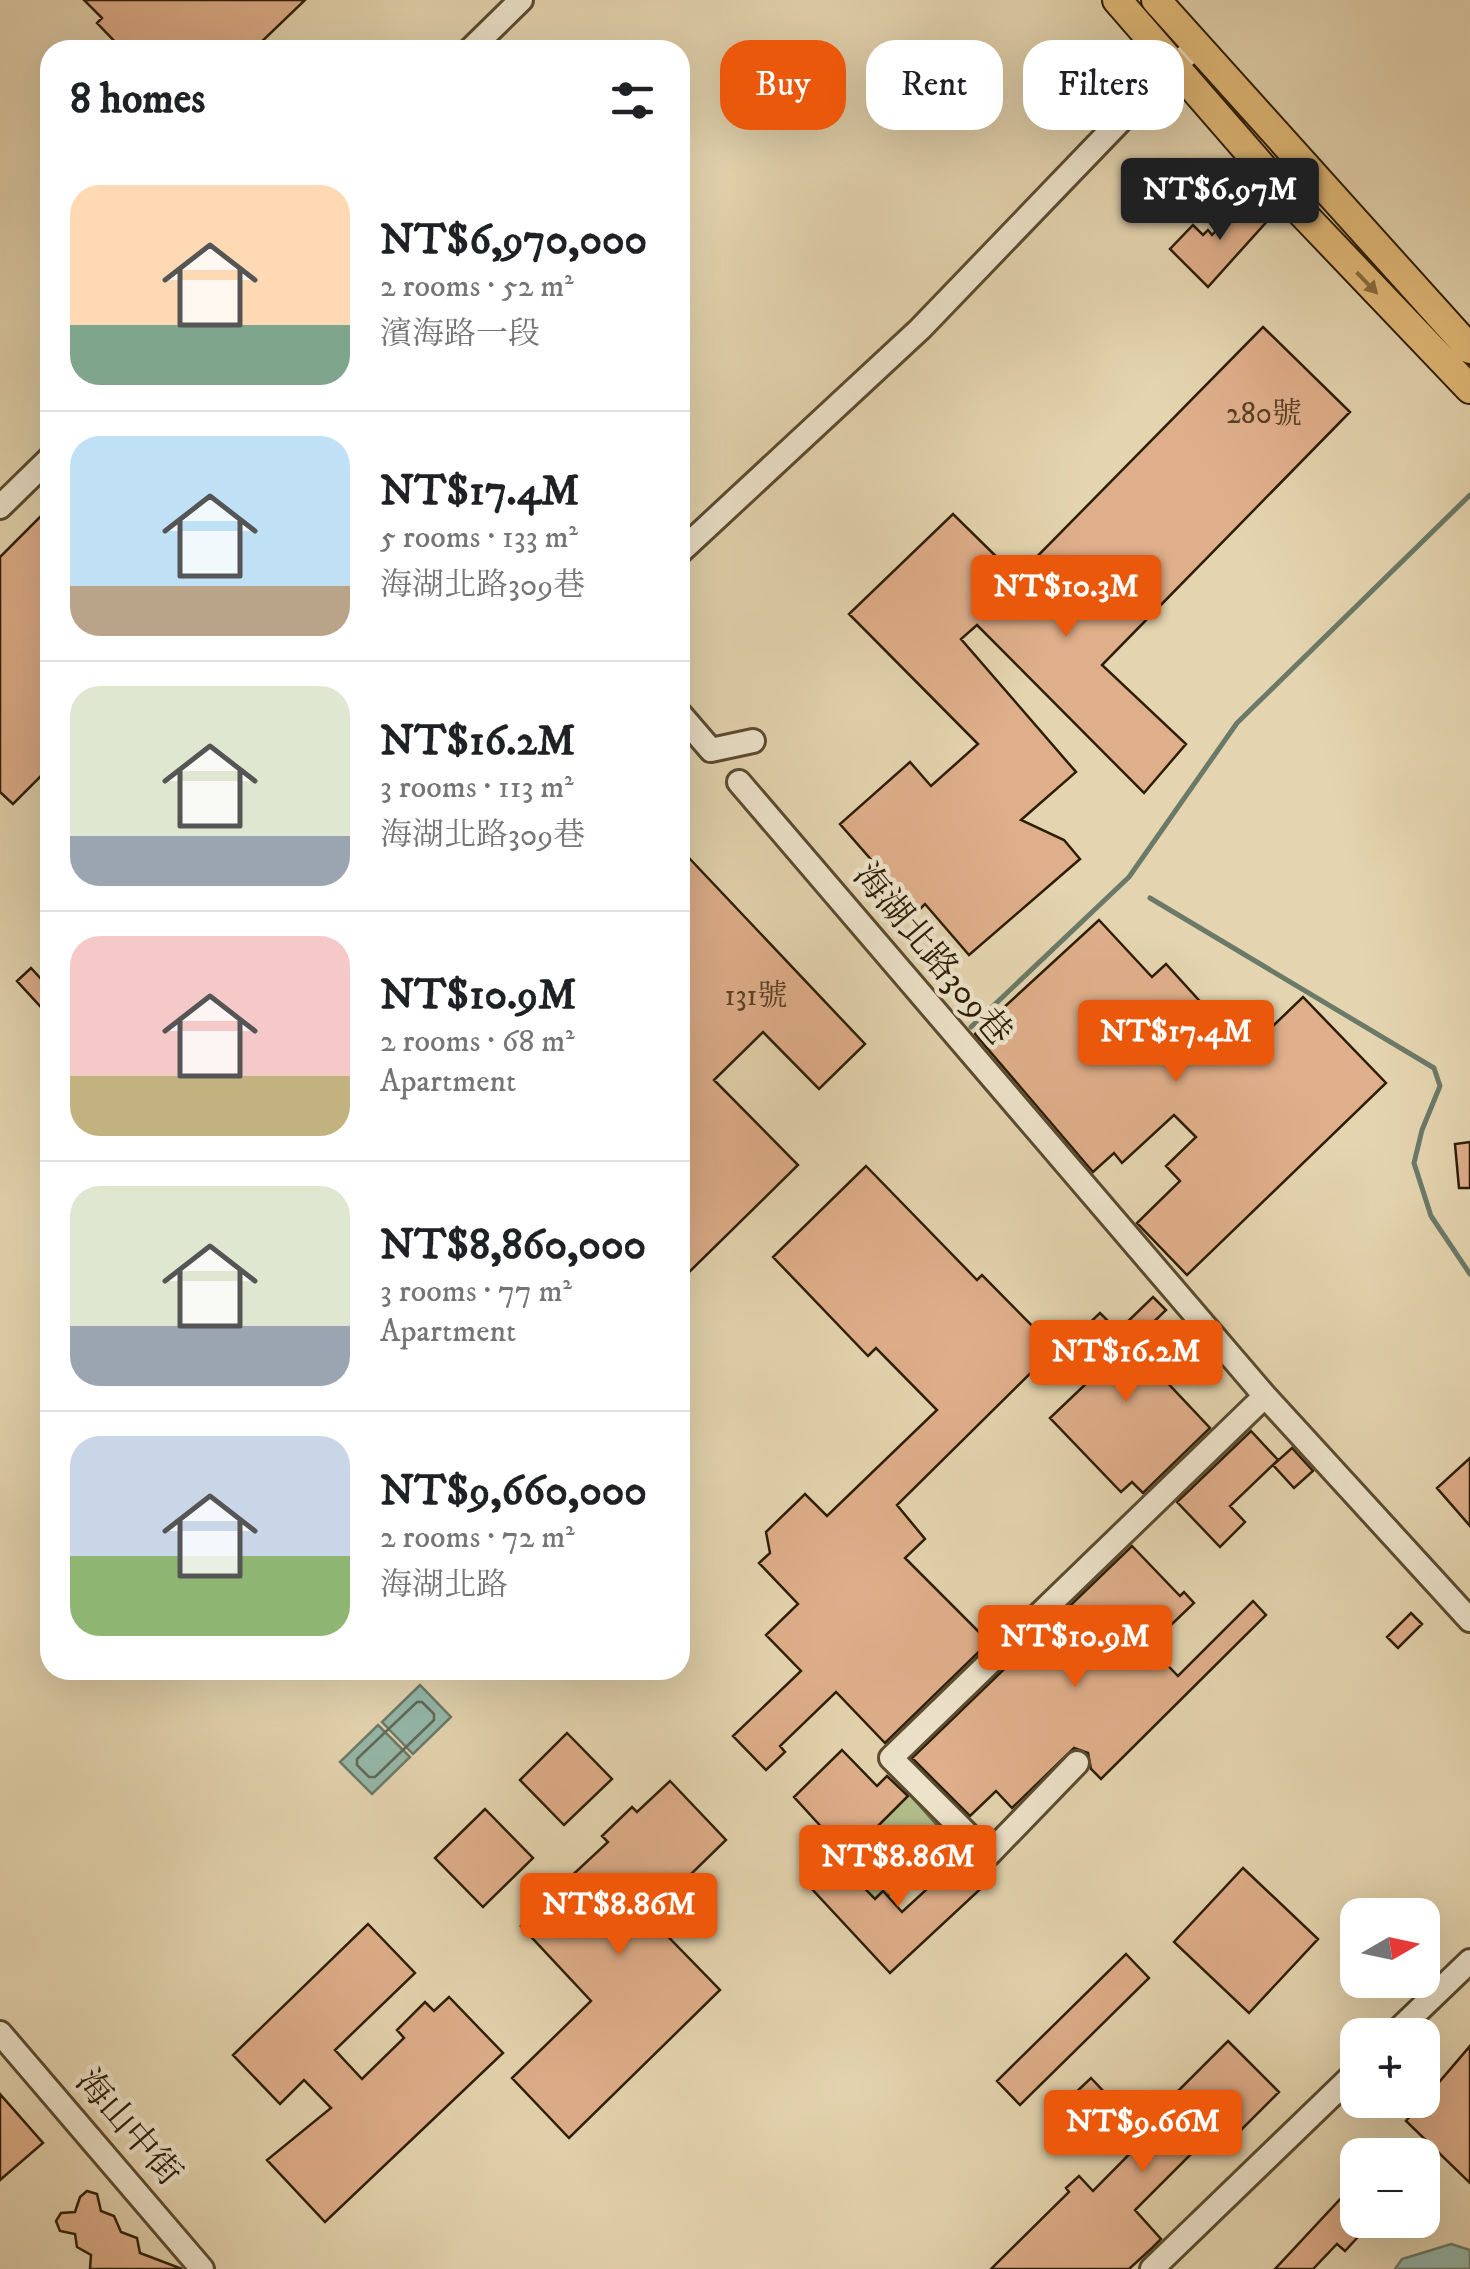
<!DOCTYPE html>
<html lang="en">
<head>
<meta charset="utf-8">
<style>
  body { margin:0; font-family:"IM FELL DW Pica","Noto Serif TC",serif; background:#f2f2f2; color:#202124; height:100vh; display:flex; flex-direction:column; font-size:38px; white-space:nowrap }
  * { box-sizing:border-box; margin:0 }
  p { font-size:32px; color:#757577 }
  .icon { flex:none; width:55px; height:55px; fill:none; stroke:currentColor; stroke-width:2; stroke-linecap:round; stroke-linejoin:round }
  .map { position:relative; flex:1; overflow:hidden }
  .side { position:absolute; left:40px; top:40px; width:650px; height:1640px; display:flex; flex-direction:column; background:#fff; border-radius:30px; box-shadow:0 10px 40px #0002 }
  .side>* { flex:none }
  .banner { position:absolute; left:720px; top:40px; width:600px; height:90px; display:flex; gap:20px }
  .needle { width:65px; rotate:81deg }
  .fabs { position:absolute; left:1340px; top:1898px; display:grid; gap:20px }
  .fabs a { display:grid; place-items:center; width:100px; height:100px; border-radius:20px; background:#fff; box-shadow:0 10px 40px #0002; font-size:50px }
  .price { position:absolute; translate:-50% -85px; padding:0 22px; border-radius:10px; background:#ea580c; color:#fff; font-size:32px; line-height:65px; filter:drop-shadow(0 2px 5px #0008) }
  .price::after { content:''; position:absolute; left:50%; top:60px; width:30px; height:22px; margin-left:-15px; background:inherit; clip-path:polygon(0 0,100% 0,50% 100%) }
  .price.on { background:#222; color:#fff }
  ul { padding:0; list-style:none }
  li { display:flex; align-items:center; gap:30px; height:250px; padding:0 30px }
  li+li { border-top:2px solid #e0e0e0 }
  li span { display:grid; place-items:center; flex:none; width:280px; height:200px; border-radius:30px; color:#555 }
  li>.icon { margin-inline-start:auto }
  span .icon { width:120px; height:120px; fill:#fffc; stroke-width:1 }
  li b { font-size:42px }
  h2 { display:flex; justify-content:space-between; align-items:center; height:120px; padding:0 30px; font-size:42px }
  .pill { padding:0 35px; border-radius:30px; background:#fff; box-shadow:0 10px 40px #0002; font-size:35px; line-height:90px }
  .pill.on { background:#ea580c; color:#fff }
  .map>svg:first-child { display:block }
</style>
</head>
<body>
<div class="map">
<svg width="1470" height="2269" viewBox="0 0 1470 2269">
  <rect width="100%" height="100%" fill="#e4d4af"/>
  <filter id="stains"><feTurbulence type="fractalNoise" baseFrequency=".002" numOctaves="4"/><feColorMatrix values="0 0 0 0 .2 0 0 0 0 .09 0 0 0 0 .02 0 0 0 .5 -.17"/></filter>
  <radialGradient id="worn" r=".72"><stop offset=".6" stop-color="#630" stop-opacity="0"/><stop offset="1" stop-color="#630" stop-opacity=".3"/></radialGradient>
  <path fill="#b2bd8c" stroke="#6f6d48" stroke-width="2.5" d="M 909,1794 L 943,1832 L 942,1842 L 888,1896 L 883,1891 L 875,1899 L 840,1863 Z"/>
  <path fill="#95b8aa" stroke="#6b7a68" stroke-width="2.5" d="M 420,1685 L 451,1717 L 413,1754 L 382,1722 Z
    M 378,1725 L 410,1757 L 372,1794 L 340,1762 Z
    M 1451,2244 L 1470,2250 L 1470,2269 L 1395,2269 L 1402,2259 Z"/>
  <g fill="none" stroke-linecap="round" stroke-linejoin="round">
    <path stroke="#606a58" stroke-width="2.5" d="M 417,1702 L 422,1702 L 434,1714 L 434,1720 L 375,1777 L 369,1777 L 357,1765 L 357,1759 Z"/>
    <path stroke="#6b7a68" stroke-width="5" d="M 1150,898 L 1434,1068 L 1440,1086 L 1422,1130 L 1414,1163 L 1431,1216 L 1470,1274
      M 971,1027 L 1129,877 L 1237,723 L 1470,495"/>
  </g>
  <path fill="#dfae8a" stroke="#2c1d05" stroke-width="2.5" d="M 84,0 L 305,0 L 253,50 L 123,50 L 97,23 L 102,18 Z
    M 1249,198 L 1270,218 L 1208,287 L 1170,249 L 1193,225 L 1203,235 L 1208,230 L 1212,235 Z
    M 1263,327 L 1350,412 L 1102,665 L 1186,744 L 1144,793 L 977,625 L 961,639 L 1076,772 L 1021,820 L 1064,840 L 1080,859 L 969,955 L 925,904 L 917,912 L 840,824 L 910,762 L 931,786 L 978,744 L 849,614 L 953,514 L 1017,577 Z
    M 50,507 L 50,767 L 13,804 L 0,792 L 0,557 Z
    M 690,859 L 865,1044 L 819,1089 L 763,1032 L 714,1080 L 798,1165 L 680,1281 L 680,869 Z
    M 1099,920 L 1152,977 L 1166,964 L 1246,1052 L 1303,997 L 1386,1083 L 1187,1275 L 1137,1223 L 1180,1181 L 1166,1166 L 1196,1137 L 1174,1115 L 1122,1163 L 1114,1153 L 1093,1172 L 975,1034 Z
    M 31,968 L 43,981 L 50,975 L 50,1017 L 17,981 Z
    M 1470,1142 L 1470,1188 L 1459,1188 L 1455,1144 Z
    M 866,1166 L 977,1280 L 982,1275 L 1055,1349 L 897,1505 L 925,1539 L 905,1558 L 989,1642 L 885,1743 L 836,1692 L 780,1746 L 785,1752 L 766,1770 L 733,1736 L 801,1671 L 766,1635 L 798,1604 L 759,1563 L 770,1553 L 766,1532 L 805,1494 L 827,1516 L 937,1410 L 876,1348 L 868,1356 L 773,1257 Z
    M 1153,1297 L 1166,1310 L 1131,1344 L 1210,1428 L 1143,1493 L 1132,1482 L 1121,1492 L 1050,1418 L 1090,1380 L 1061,1350 L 1100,1313 L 1118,1331 Z
    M 1251,1431 L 1278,1460 L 1230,1506 L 1245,1522 L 1220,1547 L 1177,1502 Z
    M 1292,1448 L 1313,1471 L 1294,1488 L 1273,1465 Z
    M 1470,1458 L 1470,1526 L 1437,1488 Z
    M 1132,1546 L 1180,1596 L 1184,1592 L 1194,1603 L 1149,1646 L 1178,1676 L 1253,1601 L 1266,1615 L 1101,1779 L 1091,1769 L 1088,1753 L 1074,1748 L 1012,1808 L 996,1791 L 970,1816 L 912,1758 Z
    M 1411,1613 L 1422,1624 L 1398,1648 L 1387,1637 Z
    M 567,1733 L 612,1779 L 564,1825 L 520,1780 Z
    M 842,1750 L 877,1786 L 887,1776 L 908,1796 L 848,1856 L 794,1797 Z
    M 670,1781 L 726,1840 L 648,1916 L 720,1990 L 569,2138 L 512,2078 L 591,2001 L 521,1926 L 534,1914 L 528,1908 L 559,1878 L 564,1883 L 608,1842 L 602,1836 L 632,1807 L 637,1812 Z
    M 485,1809 L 533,1858 L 483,1907 L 435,1858 Z
    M 965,1854 L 989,1881 L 890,1973 L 811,1888 L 838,1861 L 875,1899 L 883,1891 L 902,1912 Z
    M 1243,1868 L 1318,1939 L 1249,2013 L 1174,1942 Z
    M 368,1924 L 415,1973 L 335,2050 L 362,2079 L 404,2038 L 397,2030 L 425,2002 L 434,2011 L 449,1997 L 503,2053 L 325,2222 L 267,2160 L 331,2108 L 304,2080 L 280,2104 L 233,2055 Z
    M 1126,1954 L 1149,1978 L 1020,2105 L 997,2081 Z
    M 1228,2041 L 1279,2092 L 1226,2145 L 1213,2132 L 1135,2210 L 1161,2239 L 1152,2248 L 1129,2269 L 991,2269 L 1069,2192 L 1066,2188 L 1079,2176 L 1093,2191 L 1182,2101 L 1175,2094 Z
    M 1470,2046 L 1470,2183 L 1406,2121 Z
    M 1091,2078 L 1122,2111 L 1084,2146 L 1054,2113 Z
    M 0,2094 L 43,2143 L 0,2180 Z
    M 1358,2180 L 1358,2220 L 1369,2225 L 1345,2251 L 1337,2244 L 1313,2269 L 1275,2269 Z
    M 87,2191 L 97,2194 L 101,2211 L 114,2216 L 121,2232 L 137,2238 L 140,2253 L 182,2269 L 90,2269 L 91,2255 L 77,2247 L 75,2234 L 60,2231 L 56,2221 L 61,2213 L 75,2212 L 80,2197 Z"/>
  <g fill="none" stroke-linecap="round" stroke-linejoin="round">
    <g stroke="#5a4b30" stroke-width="28">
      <path id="minor" d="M 470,50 L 521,0
        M 0,507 L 50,458
        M 680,552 L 920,329 L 1173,66 L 1197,47
        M 680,714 L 711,750 L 753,741
        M 739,782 L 1265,1396 L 1470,1620
        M 1077,1763 L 988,1855 L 891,1758 L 1265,1396
        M 0,2033 L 202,2269
        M 1393,2035 L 1470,1961
        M 1152,2269 L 1358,2070"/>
    </g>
    <g stroke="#2c1d05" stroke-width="32">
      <path id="major" d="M 1117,0 L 1303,214 L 1470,389
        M 1156,0 L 1470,349"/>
    </g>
    <use href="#minor" stroke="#ede3cb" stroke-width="22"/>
    <use href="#major" stroke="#e2ba78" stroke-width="28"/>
  </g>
  <defs><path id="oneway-solid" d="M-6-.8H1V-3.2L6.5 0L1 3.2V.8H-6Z" transform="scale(2.5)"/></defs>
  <use fill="#876c3e" href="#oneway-solid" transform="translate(1367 283) rotate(46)"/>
  <g text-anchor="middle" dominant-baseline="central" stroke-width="9" stroke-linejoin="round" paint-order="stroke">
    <g font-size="30" fill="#594126">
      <text x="1264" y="414">280號</text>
      <text x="756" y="996">131號</text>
    </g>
    <g font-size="35" fill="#2c1d05" stroke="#ede3cb">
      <text transform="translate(932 955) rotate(50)">海湖北路309巷</text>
      <text transform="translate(128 2128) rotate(49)">海山中街</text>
    </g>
  </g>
  <rect width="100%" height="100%" filter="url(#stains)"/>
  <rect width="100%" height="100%" fill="url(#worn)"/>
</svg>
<div class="fabs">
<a><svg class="needle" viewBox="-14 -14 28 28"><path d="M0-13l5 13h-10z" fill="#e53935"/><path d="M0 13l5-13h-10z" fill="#757577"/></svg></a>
<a>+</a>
<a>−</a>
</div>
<b class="price on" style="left:1220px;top:243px">NT$6.97M</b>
<b class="price" style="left:1066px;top:640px">NT$10.3M</b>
<b class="price" style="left:1176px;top:1085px">NT$17.4M</b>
<b class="price" style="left:1126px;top:1405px">NT$16.2M</b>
<b class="price" style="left:1075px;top:1690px">NT$10.9M</b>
<b class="price" style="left:898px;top:1910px">NT$8.86M</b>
<b class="price" style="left:619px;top:1958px">NT$8.86M</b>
<b class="price" style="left:1143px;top:2175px">NT$9.66M</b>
<div class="banner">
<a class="pill on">Buy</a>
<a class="pill">Rent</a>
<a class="pill">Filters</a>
</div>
<section class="side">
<h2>8 homes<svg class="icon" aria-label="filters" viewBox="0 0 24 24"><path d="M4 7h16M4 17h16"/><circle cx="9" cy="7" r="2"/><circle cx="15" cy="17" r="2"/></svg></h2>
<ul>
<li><span style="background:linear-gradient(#ffd9b3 70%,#7fa58c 0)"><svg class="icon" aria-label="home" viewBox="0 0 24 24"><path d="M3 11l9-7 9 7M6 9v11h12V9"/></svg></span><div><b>NT$6,970,000</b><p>2 rooms · 52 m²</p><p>濱海路一段</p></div></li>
<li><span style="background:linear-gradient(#bfe0f5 75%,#b9a48a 0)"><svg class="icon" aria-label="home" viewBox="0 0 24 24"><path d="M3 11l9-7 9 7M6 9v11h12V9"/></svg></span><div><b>NT$17.4M</b><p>5 rooms · 133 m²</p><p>海湖北路309巷</p></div></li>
<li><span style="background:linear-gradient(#dfe7d0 75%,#9aa5b1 0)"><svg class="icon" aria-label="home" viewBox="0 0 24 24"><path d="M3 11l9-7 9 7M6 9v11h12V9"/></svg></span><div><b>NT$16.2M</b><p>3 rooms · 113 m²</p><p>海湖北路309巷</p></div></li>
<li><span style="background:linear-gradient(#f6c9c9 70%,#c2b280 0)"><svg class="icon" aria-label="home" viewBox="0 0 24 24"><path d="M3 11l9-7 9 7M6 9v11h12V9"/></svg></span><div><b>NT$10.9M</b><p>2 rooms · 68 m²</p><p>Apartment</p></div></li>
<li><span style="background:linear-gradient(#dfe7d0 70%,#9aa5b1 0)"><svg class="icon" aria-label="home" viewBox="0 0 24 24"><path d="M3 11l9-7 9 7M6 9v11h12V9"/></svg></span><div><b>NT$8,860,000</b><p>3 rooms · 77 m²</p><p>Apartment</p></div></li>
<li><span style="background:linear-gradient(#c9d6e8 60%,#8fb573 0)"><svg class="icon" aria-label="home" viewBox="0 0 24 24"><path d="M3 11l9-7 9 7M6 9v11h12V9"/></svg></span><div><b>NT$9,660,000</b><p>2 rooms · 72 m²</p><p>海湖北路</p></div></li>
</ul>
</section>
</div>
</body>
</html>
